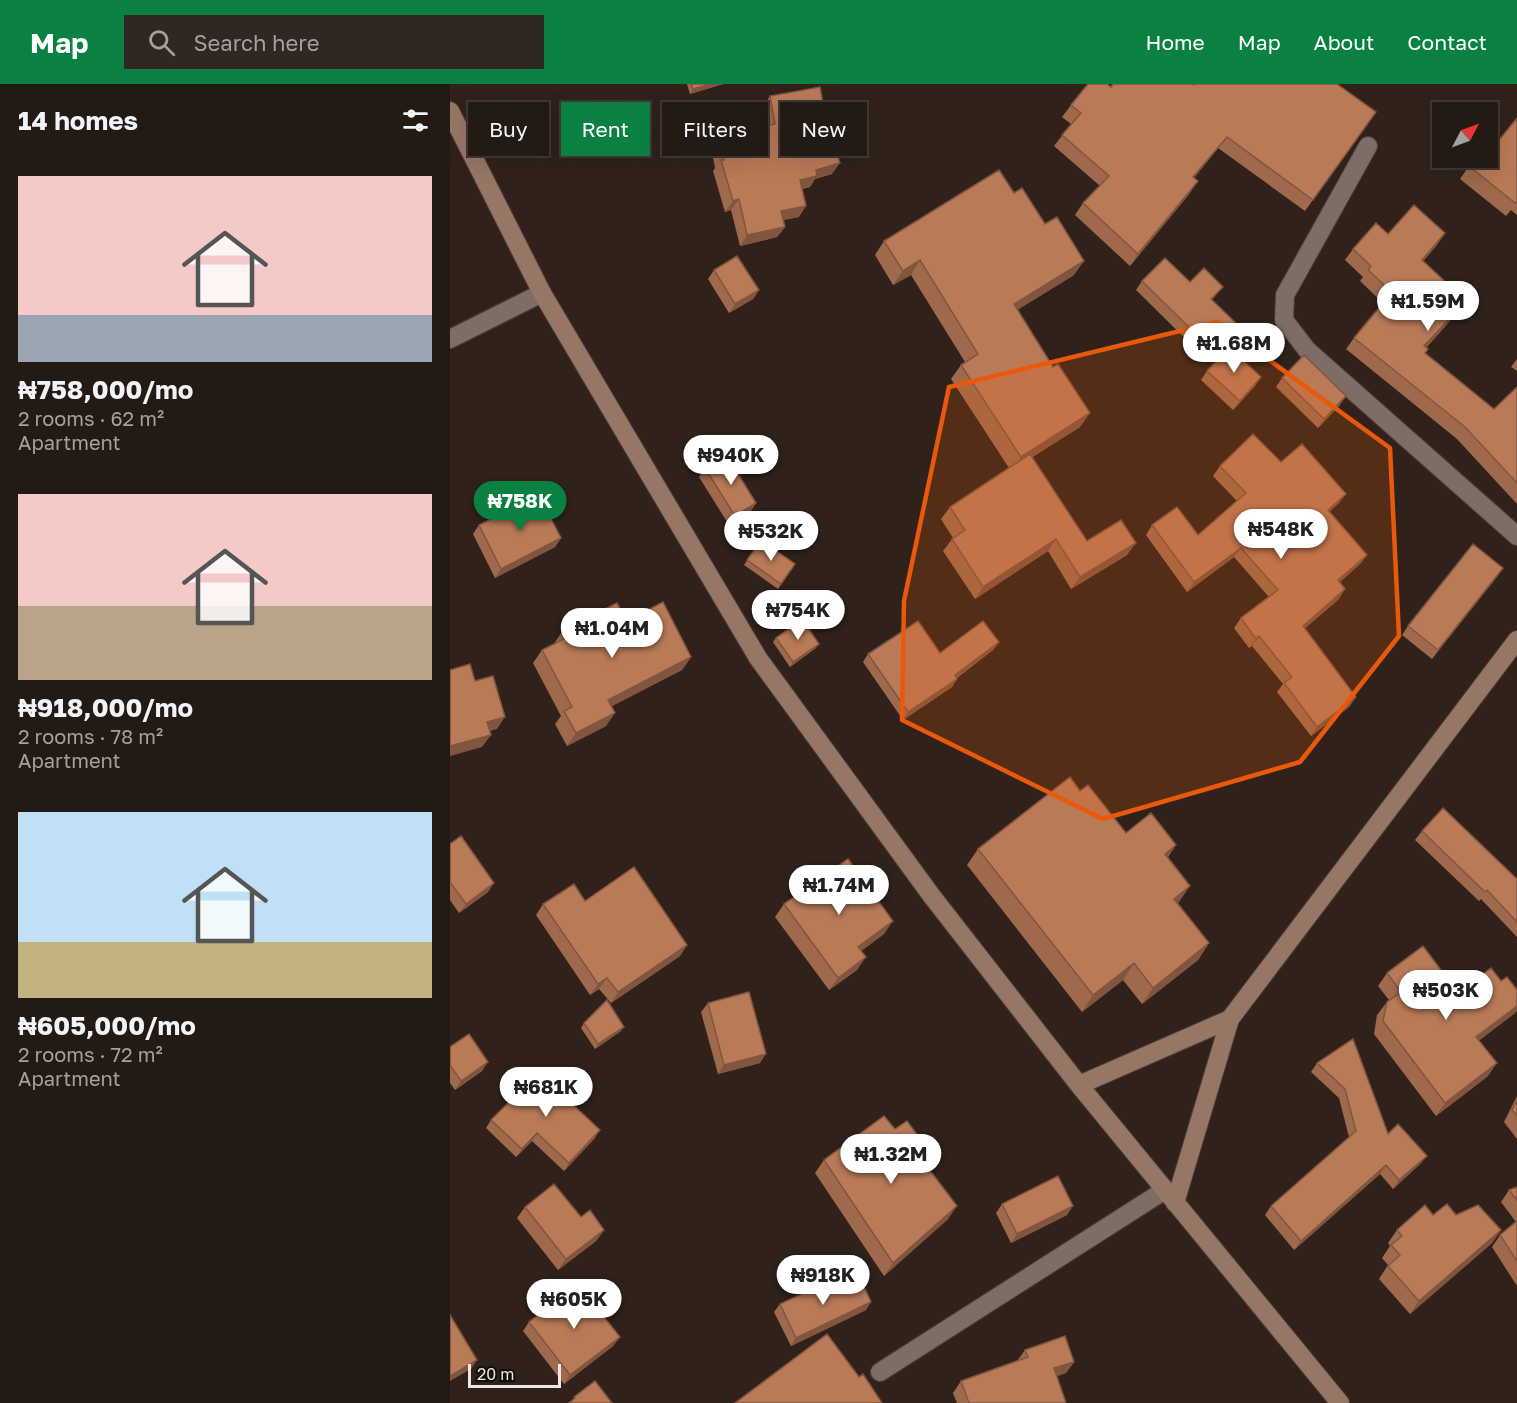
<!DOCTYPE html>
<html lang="en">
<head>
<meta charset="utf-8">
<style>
  body { margin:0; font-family:"Golos Text",sans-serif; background:#302722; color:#f1f3f6; height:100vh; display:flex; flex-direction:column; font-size:22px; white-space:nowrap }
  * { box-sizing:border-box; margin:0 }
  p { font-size:20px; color:#a3a1a0 }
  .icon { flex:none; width:33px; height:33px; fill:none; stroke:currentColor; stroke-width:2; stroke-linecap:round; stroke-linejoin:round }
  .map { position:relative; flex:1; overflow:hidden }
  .sheet { display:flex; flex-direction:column; background:#241a14; width:450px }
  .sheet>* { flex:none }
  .guide { position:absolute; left:18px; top:18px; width:570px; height:54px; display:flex; gap:12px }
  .needle { width:39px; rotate:49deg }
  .buttons { position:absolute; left:982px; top:18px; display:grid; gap:12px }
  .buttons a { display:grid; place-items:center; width:66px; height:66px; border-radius:0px; background:#241a14; box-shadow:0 6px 24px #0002,0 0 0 2px #413834; font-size:30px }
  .scale { position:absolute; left:18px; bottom:15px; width:93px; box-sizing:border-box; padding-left:6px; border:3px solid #f0e7e2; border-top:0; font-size:16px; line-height:21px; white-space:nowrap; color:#f0e7e2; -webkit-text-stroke:4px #130d0a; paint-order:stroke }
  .price { position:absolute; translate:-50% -51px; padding:0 14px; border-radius:21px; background:#fff; color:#222; font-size:20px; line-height:39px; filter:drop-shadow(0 2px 3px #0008) }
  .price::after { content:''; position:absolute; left:50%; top:36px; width:18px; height:14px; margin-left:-9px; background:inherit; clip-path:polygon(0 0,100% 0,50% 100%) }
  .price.on { background:#0b8043; color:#fff }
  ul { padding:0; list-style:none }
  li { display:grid; align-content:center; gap:12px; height:318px; padding:0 18px }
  li span { display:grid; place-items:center; height:186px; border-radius:0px; color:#555 }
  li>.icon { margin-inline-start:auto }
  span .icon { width:108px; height:108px; fill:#fffc; stroke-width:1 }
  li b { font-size:26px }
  h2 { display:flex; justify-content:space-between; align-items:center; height:72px; padding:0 18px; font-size:26px }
  .chip { padding:0 21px; border-radius:0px; background:#241a14; box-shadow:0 6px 24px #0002,0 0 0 2px #413834; font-size:21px; line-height:54px }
  .chip.on { background:#0b8043; color:#fff }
  header { display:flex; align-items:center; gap:36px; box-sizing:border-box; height:84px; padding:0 30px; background:#0b8043; color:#fff }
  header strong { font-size:28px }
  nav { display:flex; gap:33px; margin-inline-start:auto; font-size:21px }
  .search { width:420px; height:54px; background:#302722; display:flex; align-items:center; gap:15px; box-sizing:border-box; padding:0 21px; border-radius:0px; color:#a3a1a0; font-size:22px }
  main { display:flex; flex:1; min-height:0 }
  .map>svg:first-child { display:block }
</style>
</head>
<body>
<header>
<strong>Map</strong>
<div class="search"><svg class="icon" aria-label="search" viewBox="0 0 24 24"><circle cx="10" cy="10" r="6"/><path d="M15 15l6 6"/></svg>Search here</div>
<nav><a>Home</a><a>Map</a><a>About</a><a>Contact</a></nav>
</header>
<main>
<section class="sheet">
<h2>14 homes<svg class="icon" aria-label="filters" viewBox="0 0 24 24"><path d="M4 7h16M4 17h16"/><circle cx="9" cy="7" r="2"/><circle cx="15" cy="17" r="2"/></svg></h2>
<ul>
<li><span style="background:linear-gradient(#f6c9c9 75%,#9aa5b1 0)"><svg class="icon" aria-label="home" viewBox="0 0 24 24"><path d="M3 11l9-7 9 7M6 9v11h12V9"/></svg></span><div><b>₦758,000/mo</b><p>2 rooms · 62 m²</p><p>Apartment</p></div></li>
<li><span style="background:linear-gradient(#f6c9c9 60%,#b9a48a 0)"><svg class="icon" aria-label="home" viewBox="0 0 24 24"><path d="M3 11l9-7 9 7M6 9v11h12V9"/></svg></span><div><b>₦918,000/mo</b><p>2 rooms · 78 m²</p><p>Apartment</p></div></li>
<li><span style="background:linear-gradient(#bfe0f5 70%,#c2b280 0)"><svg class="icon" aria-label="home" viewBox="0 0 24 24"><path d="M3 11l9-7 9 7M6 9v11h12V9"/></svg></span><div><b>₦605,000/mo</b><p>2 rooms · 72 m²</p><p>Apartment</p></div></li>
</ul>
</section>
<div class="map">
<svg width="1067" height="1319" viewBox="0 0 1067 1319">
  <rect width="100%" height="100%" fill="#30221b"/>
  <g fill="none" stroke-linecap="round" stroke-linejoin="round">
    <g stroke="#4c403b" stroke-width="20">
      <path id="street" d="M 918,62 L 835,211 L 834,236 L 857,266 L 1067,452
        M 0,255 L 92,209
        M 430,1288 L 715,1106"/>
    </g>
    <g stroke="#4c403b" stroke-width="20">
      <path id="secondary" d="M 0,27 L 92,209 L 308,574 L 481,811 L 629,1001 L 890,1319
        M 629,1001 L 780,935
        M 725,1119 L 780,935 L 1067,556"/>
    </g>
    <use href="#street" stroke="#7d6d64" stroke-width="18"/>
    <use href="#secondary" stroke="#967766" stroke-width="18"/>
  </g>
  <path fill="#9f694c" d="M 237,0 L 273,0 L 240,10 Z
    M 744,1 L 926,28 L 855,127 L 768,64 L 744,94 L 740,109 L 680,182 L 625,131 L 633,119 L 650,102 L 604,62 L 621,40 L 612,33 L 621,21 L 661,3 Z
    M 320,12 L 382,90 L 365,95 L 360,103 L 352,105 L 349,133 L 333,136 L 335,143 L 327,153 L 290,162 L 281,126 L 275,128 L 263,87 L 265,84 L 261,63 L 268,52 L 316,42 L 313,23 Z
    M 1067,34 L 1067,131 L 1061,126 L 1056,132 L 1010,95 L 1019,82 L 1050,55 Z
    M 564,109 L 624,191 L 567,226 L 630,343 L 582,373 L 637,457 L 677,471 L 621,505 L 598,467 L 525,515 L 493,467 L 503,454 L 491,435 L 500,423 L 559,384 L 501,295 L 511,281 L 515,278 L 461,191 L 443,201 L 425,171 L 434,157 Z
    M 938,150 L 987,161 L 973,177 L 1016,217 L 1008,228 L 976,264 L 975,269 L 1044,325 L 1067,303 L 1067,420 L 1007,355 L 896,265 L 904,254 L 933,219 L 910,197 L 913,193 L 895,176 L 903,165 Z
    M 264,186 L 309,206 L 303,215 L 279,229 L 258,195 Z
    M 692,197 L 740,198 L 766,211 L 762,216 L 782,250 L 757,276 L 686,206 Z
    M 1067,275 L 1067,287 L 1061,283 Z
    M 757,287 L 805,302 L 783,326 L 751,296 Z
    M 832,294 L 890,321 L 868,344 L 826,303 Z
    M 831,378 L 889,419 L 879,428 L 917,471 L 910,480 L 890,498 L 889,515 L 855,544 L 906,613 L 899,623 L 861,652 L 827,608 L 833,600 L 802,562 L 799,564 L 784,544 L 791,534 L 819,513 L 784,473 L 737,508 L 696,451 L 702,441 L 748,451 L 787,417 L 763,392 L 770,382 Z
    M 255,384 L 306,419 L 300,428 L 279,441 L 249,393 Z
    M 29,441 L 111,454 L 105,463 L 45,494 L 23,450 Z
    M 311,456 L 345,480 L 328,505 L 294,481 Z
    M 1053,484 L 982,575 L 952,551 L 958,542 Z
    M 177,537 L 241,573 L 232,586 L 161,622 L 156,642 L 117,662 L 105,640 L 111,632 L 83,579 L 92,566 L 104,560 L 113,546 Z
    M 326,554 L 366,564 L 340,583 L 323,558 Z
    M 549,558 L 543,566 L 507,594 L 507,595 L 502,603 L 453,636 L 413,578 L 418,570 L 490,569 Z
    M 630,707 L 676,749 L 726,761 L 718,773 L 729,818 L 728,819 L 759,859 L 748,876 L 692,920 L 673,896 L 632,928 L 517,781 L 528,765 Z
    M 972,747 L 1067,795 L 1067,853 L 1031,815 L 1029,817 L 965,756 Z
    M 0,760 L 38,808 L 9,829 L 0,816 Z
    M 135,817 L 237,861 L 230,872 L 161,919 L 149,905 L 140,911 L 86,831 L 93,820 Z
    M 334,820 L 434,850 L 411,867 L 407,886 L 379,906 L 325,833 Z
    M 937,889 L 1008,909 L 1065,929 L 1029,956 L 1038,992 L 986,1032 L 924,950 L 927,931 L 937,918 L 939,916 L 928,902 Z
    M 258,919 L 310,979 L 268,990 L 251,928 Z
    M 134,939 L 171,947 L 145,965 L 131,944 Z
    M 903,955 L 938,1050 L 977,1072 L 970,1080 L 943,1105 L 930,1090 L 844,1166 L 815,1131 L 821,1122 L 899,1053 L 889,1014 L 861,988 L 867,979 Z
    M 0,963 L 32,987 L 5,1006 L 0,999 Z
    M 1067,1012 L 1067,1055 L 1054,1038 Z
    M 119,1016 L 145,1054 L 114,1087 L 82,1057 L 66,1073 L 36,1044 L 41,1036 Z
    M 445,1045 L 480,1068 L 473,1078 L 498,1135 L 434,1192 L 365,1089 L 374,1076 Z
    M 1067,1103 L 1067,1202 L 1042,1163 L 1050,1151 L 1066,1138 L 1051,1118 L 1059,1106 Z
    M 552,1120 L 617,1131 L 561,1159 L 546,1129 Z
    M 75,1123 L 131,1133 L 154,1146 L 146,1157 L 108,1186 L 67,1134 Z
    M 983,1131 L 1006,1131 L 1051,1146 L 1042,1159 L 960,1230 L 929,1195 L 938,1181 L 932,1174 L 940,1162 L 938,1159 L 947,1146 Z
    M 386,1206 L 416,1226 L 341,1262 L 324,1228 L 330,1220 Z
    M 79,1238 L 170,1253 L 163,1262 L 114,1300 L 73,1247 Z
    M 575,1266 L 624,1278 L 616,1289 L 607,1292 L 616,1319 L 507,1319 L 503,1309 L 511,1297 L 567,1277 Z"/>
  <path fill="#82553e" d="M 261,0 L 273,0 L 240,10 L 243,5 Z
    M 777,53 L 768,64 L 735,105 L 743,93 Z
    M 390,79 L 382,90 L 365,95 L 360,103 L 342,107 L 350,96 L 366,86 Z
    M 748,97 L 740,109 L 680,182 L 688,170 Z
    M 289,115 L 281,126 L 275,128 L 283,117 Z
    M 356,122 L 349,133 L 323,138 L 331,127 Z
    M 335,143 L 327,153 L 290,162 L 297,151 Z
    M 995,149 L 987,161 L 964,188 L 972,176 Z
    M 470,176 L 461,191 L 443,201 L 453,187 Z
    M 634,177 L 624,191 L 554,234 L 564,220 Z
    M 773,203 L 766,211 L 754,224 L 761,215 Z
    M 309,206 L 303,215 L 279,229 L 285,220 Z
    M 1016,217 L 1008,228 L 966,274 L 974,262 Z
    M 788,241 L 782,250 L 757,276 L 763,267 Z
    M 811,293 L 805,302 L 783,326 L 790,317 Z
    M 896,312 L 890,321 L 868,344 L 874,335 Z
    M 640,329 L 630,343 L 561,387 L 571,373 Z
    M 896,410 L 889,419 L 871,435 L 878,426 Z
    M 306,419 L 300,428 L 279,441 L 285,432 Z
    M 111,454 L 105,463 L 45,494 L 51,485 Z
    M 606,455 L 598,467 L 525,515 L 533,503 Z
    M 686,459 L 677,471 L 621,505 L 630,493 Z
    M 791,464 L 784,473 L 737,508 L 744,498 Z
    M 917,471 L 910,480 L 881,506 L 888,496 Z
    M 1053,484 L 1047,493 L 982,575 L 988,566 Z
    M 895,505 L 889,515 L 846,552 L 853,542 Z
    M 809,552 L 802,562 L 799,564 L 806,555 Z
    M 549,558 L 543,566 L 499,599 L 505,591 Z
    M 369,560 L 366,564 L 340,583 L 343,578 Z
    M 241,573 L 232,586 L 149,629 L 158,616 Z
    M 507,595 L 502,603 L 453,636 L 458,628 Z
    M 906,613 L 899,623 L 861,652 L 867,643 Z
    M 165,629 L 156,642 L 117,662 L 126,649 Z
    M 55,633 L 47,645 L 28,650 L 37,638 Z
    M 41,651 L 32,663 L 0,672 L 0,662 Z
    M 726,761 L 714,777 L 715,770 Z
    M 44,799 L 38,808 L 9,829 L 16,820 Z
    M 740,802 L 729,818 L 713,831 L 724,815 Z
    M 443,837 L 434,850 L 399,876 L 408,863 Z
    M 759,859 L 748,876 L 692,920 L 703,904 Z
    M 237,861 L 230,872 L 161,919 L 168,908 Z
    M 416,873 L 407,886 L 379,906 L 388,894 Z
    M 684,879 L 673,896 L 632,928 L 643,911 Z
    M 157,894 L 149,905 L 140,911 L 148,900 Z
    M 1067,922 L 1067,927 L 1065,929 L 1017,966 L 1026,953 Z
    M 174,943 L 171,947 L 145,965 L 148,960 Z
    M 316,970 L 310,979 L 268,990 L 274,981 Z
    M 38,978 L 32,987 L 5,1006 L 11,997 Z
    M 1047,979 L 1038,992 L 986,1032 L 995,1019 Z
    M 150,1046 L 145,1054 L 114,1087 L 119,1079 Z
    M 87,1049 L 82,1057 L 66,1073 L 72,1065 Z
    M 977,1072 L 970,1080 L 943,1105 L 949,1096 Z
    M 936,1081 L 930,1090 L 844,1166 L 851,1157 Z
    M 507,1122 L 498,1135 L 434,1192 L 443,1179 Z
    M 623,1122 L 617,1131 L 561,1159 L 567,1150 Z
    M 154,1146 L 146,1157 L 108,1186 L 116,1175 Z
    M 1051,1146 L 1042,1159 L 960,1230 L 969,1217 Z
    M 421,1218 L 416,1226 L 341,1262 L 346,1254 Z
    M 170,1253 L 163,1262 L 114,1300 L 120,1291 Z
    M 27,1276 L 21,1285 L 0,1297 L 0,1292 Z
    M 624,1278 L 616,1289 L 596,1296 L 604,1284 Z"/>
  <path fill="#b97a58" stroke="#82553e" stroke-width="1.5" d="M 241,0 L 261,0 L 243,5 Z
    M 638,0 L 657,0 L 661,3 L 663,0 L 743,0 L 744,1 L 745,0 L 887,0 L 926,28 L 863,116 L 777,53 L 743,93 L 748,97 L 688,170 L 633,119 L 659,92 L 612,51 L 631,29 L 621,21 Z
    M 370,3 L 376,36 L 390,79 L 366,86 L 367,92 L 350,96 L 356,122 L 331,127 L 335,143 L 297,151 L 289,115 L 283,117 L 271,76 L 274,76 L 268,52 L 325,40 L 320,12 Z
    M 1067,34 L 1067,117 L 1065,119 L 1019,82 L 1027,74 L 1038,74 L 1038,60 L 1046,51 L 1050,55 Z
    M 549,86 L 564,109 L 572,104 L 595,140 L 607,133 L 634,177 L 564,220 L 603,283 L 608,280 L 640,329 L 571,373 L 511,281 L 528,270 L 470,176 L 453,187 L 434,157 Z
    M 964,121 L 995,149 L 972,176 L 1016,217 L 974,262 L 978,265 L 975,269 L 1044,325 L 1067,303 L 1067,399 L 1015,343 L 904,254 L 942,208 L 918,186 L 921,182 L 903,165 L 926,139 L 938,150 Z
    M 287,172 L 309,206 L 285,220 L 264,186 Z
    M 715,174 L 740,198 L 754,184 L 773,203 L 761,215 L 788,241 L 763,267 L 692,197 Z
    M 779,263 L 811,293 L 790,317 L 757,287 Z
    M 854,271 L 896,312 L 874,335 L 832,294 Z
    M 803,350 L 831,378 L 852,360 L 896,410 L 878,426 L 917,471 L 888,496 L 895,505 L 853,542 L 906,613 L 867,643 L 834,599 L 842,593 L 809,552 L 806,555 L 791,534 L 828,506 L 791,464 L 744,498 L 702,441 L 727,423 L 748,451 L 796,409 L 770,382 Z
    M 580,370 L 637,457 L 671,436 L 686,459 L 630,493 L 606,455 L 533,503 L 502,455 L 515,446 L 500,423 Z
    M 277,372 L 306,419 L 285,432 L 255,384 Z
    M 89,411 L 111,454 L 51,485 L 29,441 Z
    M 311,456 L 345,480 L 331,500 L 297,476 Z
    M 1023,460 L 1053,484 L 988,566 L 958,542 Z
    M 213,518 L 241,573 L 158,616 L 165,629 L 126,649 L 114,627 L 122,623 L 92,566 L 116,554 L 113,546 L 167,519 L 177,537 Z
    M 352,535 L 369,560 L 343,578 L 326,554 Z
    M 468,537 L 490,569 L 533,537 L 549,558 L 505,591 L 507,595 L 458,628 L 418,570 Z
    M 20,580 L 25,597 L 43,592 L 55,633 L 37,638 L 41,651 L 0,662 L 0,586 Z
    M 620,693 L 630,707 L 638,701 L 676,749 L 701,729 L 726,761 L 715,770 L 740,802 L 724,815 L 759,859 L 703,904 L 684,879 L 643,911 L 528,765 Z
    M 993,724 L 1067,795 L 1067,838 L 1037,806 L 1035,808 L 972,747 Z
    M 11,752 L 44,799 L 16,820 L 0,798 L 0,760 Z
    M 398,775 L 443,837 L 408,863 L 416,873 L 388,894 L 334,820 Z
    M 184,783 L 237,861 L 168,908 L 157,894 L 148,900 L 93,820 L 124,800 L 135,817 Z
    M 973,862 L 1008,909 L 1041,884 L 1051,897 L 1057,893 L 1067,906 L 1067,922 L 1026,953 L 1047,979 L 995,1019 L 933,937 L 937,918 L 951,908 L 937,889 Z
    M 299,908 L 316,970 L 274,981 L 258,919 Z
    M 157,916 L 174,943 L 148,960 L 134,939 Z
    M 19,950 L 38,978 L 11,997 L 0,981 L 0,963 Z
    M 903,955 L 938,1050 L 948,1040 L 977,1072 L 949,1096 L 936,1081 L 851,1157 L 821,1122 L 906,1047 L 895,1005 L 867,979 Z
    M 92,985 L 121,1013 L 118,1016 L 150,1046 L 119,1079 L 87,1049 L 72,1065 L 41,1036 Z
    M 1067,1016 L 1067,1032 L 1062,1026 Z
    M 434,1032 L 445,1045 L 457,1037 L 480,1068 L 472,1076 L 507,1122 L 443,1179 L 374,1076 Z
    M 608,1092 L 623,1122 L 567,1150 L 552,1120 Z
    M 104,1100 L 131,1133 L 140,1126 L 154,1146 L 116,1175 L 75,1123 Z
    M 1067,1103 L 1067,1116 L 1059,1106 Z
    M 997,1120 L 1006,1131 L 1028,1121 L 1051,1146 L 969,1217 L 938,1182 L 950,1171 L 941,1161 L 952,1152 L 947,1146 L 975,1121 L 983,1131 Z
    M 1067,1137 L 1067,1177 L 1050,1151 Z
    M 381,1196 L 386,1206 L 411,1196 L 421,1218 L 346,1254 L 330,1220 Z
    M 128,1200 L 170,1253 L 120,1291 L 79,1238 Z
    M 0,1231 L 27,1276 L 0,1292 Z
    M 377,1250 L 409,1293 L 413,1290 L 432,1319 L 285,1319 Z
    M 615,1252 L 624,1278 L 604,1284 L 616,1319 L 519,1319 L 511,1297 L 578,1273 L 575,1266 Z
    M 145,1297 L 162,1319 L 119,1319 L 125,1314 L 124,1313 Z"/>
  <path fill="#e8590c" fill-opacity="0.2" stroke="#e8590c" stroke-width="4.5" stroke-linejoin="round" d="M 767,238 L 940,364 L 949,552 L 850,678 L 653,735 L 452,636 L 454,517 L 499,303 Z"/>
</svg>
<div class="buttons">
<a><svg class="needle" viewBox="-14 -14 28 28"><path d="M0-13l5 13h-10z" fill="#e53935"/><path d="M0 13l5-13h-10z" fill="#a3a1a0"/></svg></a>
</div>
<div class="scale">20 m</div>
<b class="price" style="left:978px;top:248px">₦1.59M</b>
<b class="price" style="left:784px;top:290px">₦1.68M</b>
<b class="price" style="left:281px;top:402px">₦940K</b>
<b class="price on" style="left:70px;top:448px">₦758K</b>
<b class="price" style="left:831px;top:476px">₦548K</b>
<b class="price" style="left:321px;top:478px">₦532K</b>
<b class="price" style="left:348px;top:557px">₦754K</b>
<b class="price" style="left:162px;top:575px">₦1.04M</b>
<b class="price" style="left:389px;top:832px">₦1.74M</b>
<b class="price" style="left:996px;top:937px">₦503K</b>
<b class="price" style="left:96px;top:1034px">₦681K</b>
<b class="price" style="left:441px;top:1101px">₦1.32M</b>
<b class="price" style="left:373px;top:1222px">₦918K</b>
<b class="price" style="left:124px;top:1246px">₦605K</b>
<div class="guide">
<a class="chip">Buy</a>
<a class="chip on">Rent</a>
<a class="chip">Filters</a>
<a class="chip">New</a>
</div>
</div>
</main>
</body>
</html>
